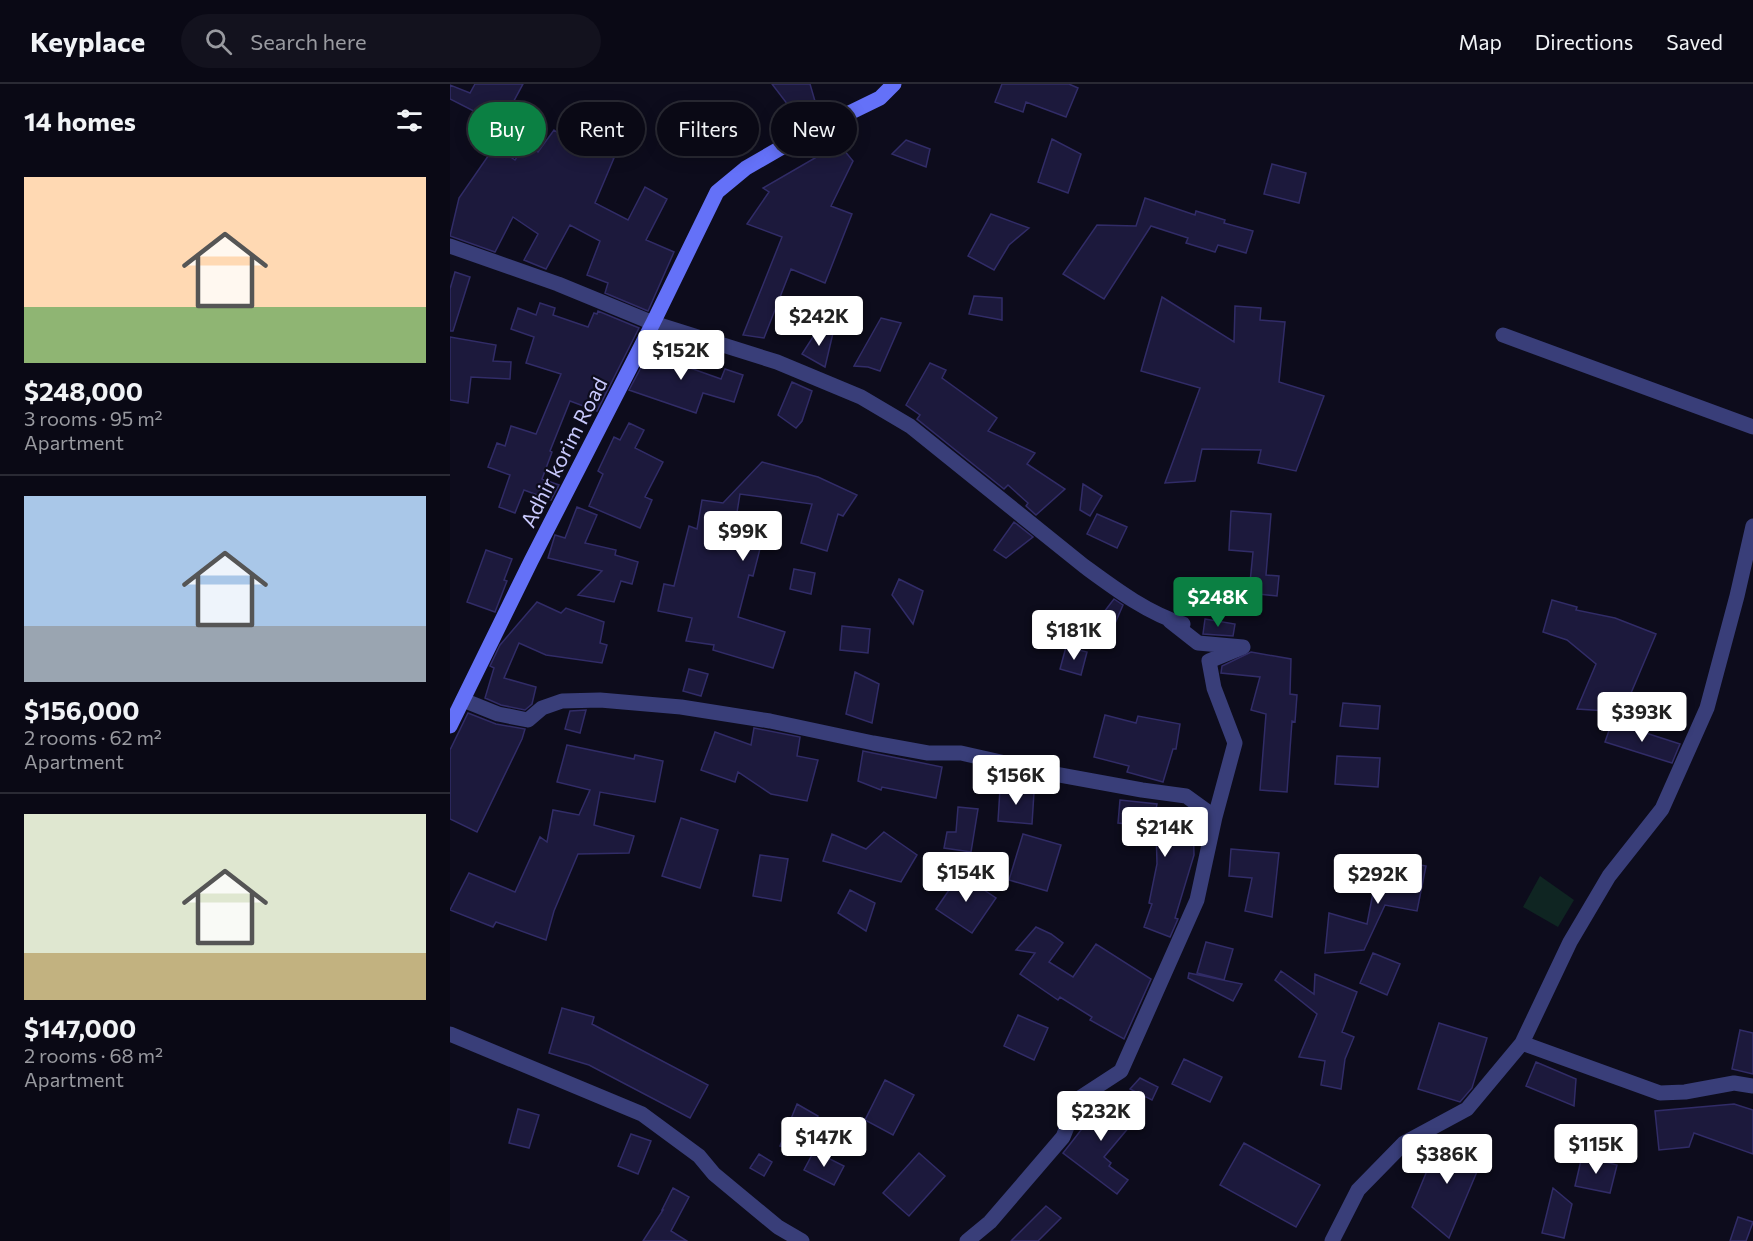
<!DOCTYPE html>
<html lang="en">
<head>
<meta charset="utf-8">
<style>
  body { margin:0; font-family:Commissioner,sans-serif; background:#13121e; color:#f1f3f6; height:100vh; display:flex; flex-direction:column; font-size:22px; white-space:nowrap }
  * { box-sizing:border-box; margin:0 }
  p { font-size:20px; color:#999aa0 }
  .icon { flex:none; width:33px; height:33px; fill:none; stroke:currentColor; stroke-width:2; stroke-linecap:round; stroke-linejoin:round }
  .map { position:relative; flex:1; overflow:hidden }
  .details { display:flex; flex-direction:column; background:#0a0915; width:450px }
  .details>* { flex:none }
  .banner { position:absolute; left:18px; top:18px; width:570px; height:54px; display:flex; gap:12px }
  .price { position:absolute; translate:-50% -51px; padding:0 14px; border-radius:6px; background:#fff; color:#222; font-size:20px; line-height:39px; filter:drop-shadow(0 2px 3px #0008) }
  .price::after { content:''; position:absolute; left:50%; top:36px; width:18px; height:14px; margin-left:-9px; background:inherit; clip-path:polygon(0 0,100% 0,50% 100%) }
  .price.on { background:#0b8043; color:#fff }
  ul { padding:0; list-style:none }
  li { display:grid; align-content:center; gap:12px; height:318px; padding:0 24px }
  li+li { border-top:2px solid #2a2a34 }
  li span { display:grid; place-items:center; height:186px; border-radius:0px; color:#555 }
  li>.icon { margin-inline-start:auto }
  span .icon { width:108px; height:108px; fill:#fffc; stroke-width:1 }
  li b { font-size:26px }
  h2 { display:flex; justify-content:space-between; align-items:center; height:72px; padding:0 24px; font-size:26px }
  .tag { padding:0 21px; border-radius:27px; background:#0a0915; box-shadow:0 3px 15px #0003,0 0 0 2px #2a2a34; font-size:21px; line-height:54px }
  .tag.on { background:#0b8043; color:#fff }
  header { display:flex; align-items:center; gap:36px; box-sizing:border-box; height:84px; padding:0 30px; background:#0a0915; border-bottom:2px solid #2a2a34 }
  header strong { font-size:28px }
  nav { display:flex; gap:33px; margin-inline-start:auto; font-size:21px }
  .search { width:420px; height:54px; background:#13121e; display:flex; align-items:center; gap:15px; box-sizing:border-box; padding:0 21px; border-radius:33px; color:#999aa0; font-size:22px }
  main { display:flex; flex:1; min-height:0 }
  .map>svg:first-child { display:block }
</style>
</head>
<body>
<header>
<strong>Keyplace</strong>
<div class="search"><svg class="icon" aria-label="search" viewBox="0 0 24 24"><circle cx="10" cy="10" r="6"/><path d="M15 15l6 6"/></svg>Search here</div>
<nav><a>Map</a><a>Directions</a><a>Saved</a></nav>
</header>
<main>
<section class="details">
<h2>14 homes<svg class="icon" aria-label="filters" viewBox="0 0 24 24"><path d="M4 7h16M4 17h16"/><circle cx="9" cy="7" r="2"/><circle cx="15" cy="17" r="2"/></svg></h2>
<ul>
<li><span style="background:linear-gradient(#ffd9b3 70%,#8fb573 0)"><svg class="icon" aria-label="home" viewBox="0 0 24 24"><path d="M3 11l9-7 9 7M6 9v11h12V9"/></svg></span><div><b>$248,000</b><p>3 rooms · 95 m²</p><p>Apartment</p></div></li>
<li><span style="background:linear-gradient(#a9c7e8 70%,#9aa5b1 0)"><svg class="icon" aria-label="home" viewBox="0 0 24 24"><path d="M3 11l9-7 9 7M6 9v11h12V9"/></svg></span><div><b>$156,000</b><p>2 rooms · 62 m²</p><p>Apartment</p></div></li>
<li><span style="background:linear-gradient(#dfe7d0 75%,#c2b280 0)"><svg class="icon" aria-label="home" viewBox="0 0 24 24"><path d="M3 11l9-7 9 7M6 9v11h12V9"/></svg></span><div><b>$147,000</b><p>2 rooms · 68 m²</p><p>Apartment</p></div></li>
</ul>
</section>
<div class="map">
<svg width="1303" height="1157" viewBox="0 0 1303 1157">
  <rect width="100%" height="100%" fill="#0d0c1c"/>
  <path fill="#0f2522" d="M 1090,792 L 1124,816 L 1108,843 L 1073,823 Z"/>
  <path fill="#1c193c" stroke="#312c67" stroke-width="1.5" d="M 25,0 L 73,0 L 51,41 L 0,15 L 0,1 L 20,9 Z
    M 322,0 L 360,0 L 367,24 L 351,38 Z
    M 552,0 L 619,0 L 628,4 L 616,33 L 576,18 L 573,28 L 545,18 Z
    M 104,46 L 123,60 L 164,74 L 145,119 L 178,136 L 195,103 L 217,115 L 196,156 L 224,168 L 198,227 L 155,209 L 158,199 L 137,191 L 150,157 L 120,141 L 96,185 L 74,176 L 88,150 L 63,133 L 45,168 L 0,152 L 9,114 L 45,62 L 65,76 L 76,60 L 88,68 Z
    M 602,55 L 631,70 L 618,109 L 588,98 Z
    M 456,56 L 480,65 L 476,83 L 442,70 Z
    M 389,60 L 403,77 L 381,122 L 402,130 L 375,199 L 341,185 L 314,254 L 293,251 L 332,153 L 297,140 L 319,108 L 313,104 Z
    M 822,80 L 856,89 L 849,119 L 814,110 Z
    M 695,114 L 745,131 L 746,127 L 775,136 L 774,139 L 803,147 L 796,169 L 768,161 L 765,168 L 736,159 L 738,154 L 701,142 L 654,215 L 613,190 L 647,141 L 686,142 Z
    M 541,130 L 579,144 L 559,161 L 544,186 L 518,172 Z
    M 5,188 L 20,193 L 3,247 L 0,247 L 0,205 Z
    M 524,212 L 552,214 L 552,236 L 519,230 Z
    M 712,213 L 784,258 L 785,222 L 811,224 L 810,236 L 835,238 L 829,298 L 874,312 L 846,387 L 808,379 L 811,366 L 752,365 L 745,397 L 715,399 L 750,304 L 691,287 Z
    M 90,219 L 105,224 L 103,231 L 138,243 L 144,229 L 147,230 L 148,227 L 189,244 L 147,327 L 120,317 L 100,367 L 102,368 L 92,395 L 109,401 L 101,416 L 74,406 L 65,429 L 49,423 L 60,391 L 38,383 L 47,359 L 55,362 L 61,342 L 86,350 L 111,290 L 76,279 L 84,253 L 61,245 L 68,224 L 86,231 Z
    M 431,234 L 451,239 L 430,287 L 418,283 L 404,282 Z
    M 368,245 L 383,249 L 375,283 L 352,270 Z
    M 0,253 L 46,261 L 43,277 L 61,278 L 60,295 L 21,293 L 18,319 L 0,316 Z
    M 203,261 L 232,271 L 229,280 L 271,295 L 275,285 L 293,291 L 284,318 L 253,309 L 246,329 L 179,306 Z
    M 480,279 L 496,286 L 492,294 L 547,334 L 538,347 L 585,369 L 577,380 L 615,405 L 586,431 L 576,422 L 578,419 L 558,401 L 554,405 L 467,335 L 470,331 L 456,321 Z
    M 342,298 L 362,307 L 352,337 L 346,344 L 328,331 Z
    M 179,339 L 194,346 L 185,364 L 213,378 L 195,413 L 202,416 L 190,444 L 139,422 L 153,390 L 148,387 L 164,353 L 170,356 Z
    M 312,378 L 368,393 L 407,411 L 393,432 L 388,430 L 377,467 L 351,459 L 362,420 L 290,410 L 283,453 L 312,457 L 303,492 L 299,491 L 288,533 L 335,548 L 323,584 L 263,566 L 264,561 L 236,557 L 242,534 L 208,527 L 214,500 L 224,502 L 239,442 L 247,445 L 252,416 L 273,419 Z
    M 633,400 L 652,412 L 640,432 L 630,426 Z
    M 127,423 L 147,431 L 135,459 L 166,466 L 165,471 L 188,478 L 182,500 L 171,497 L 164,518 L 128,511 L 152,487 L 98,474 L 105,451 L 115,454 Z
    M 781,427 L 821,430 L 816,491 L 829,492 L 827,512 L 799,509 L 803,468 L 779,466 Z
    M 647,430 L 677,443 L 667,464 L 637,450 Z
    M 564,438 L 583,453 L 556,474 L 544,466 Z
    M 36,466 L 62,475 L 54,496 L 57,497 L 45,528 L 17,518 Z
    M 344,485 L 365,489 L 361,510 L 340,505 Z
    M 449,495 L 473,507 L 463,540 L 442,511 Z
    M 664,515 L 673,521 L 660,551 L 644,541 Z
    M 1102,516 L 1127,523 L 1126,526 L 1165,534 L 1206,550 L 1173,628 L 1127,625 L 1146,580 L 1117,556 L 1093,548 Z
    M 87,518 L 111,529 L 116,524 L 154,538 L 150,559 L 157,561 L 152,579 L 96,571 L 69,559 L 54,594 L 86,603 L 82,620 L 75,626 L 51,621 L 35,614 L 44,584 L 40,582 L 50,561 Z
    M 755,535 L 785,540 L 783,552 L 753,550 Z
    M 392,542 L 420,545 L 418,569 L 390,566 Z
    M 616,563 L 637,568 L 631,591 L 610,585 Z
    M 801,568 L 841,575 L 840,610 L 847,611 L 845,638 L 842,637 L 837,708 L 810,706 L 816,630 L 801,626 L 810,593 L 771,589 L 772,582 Z
    M 239,585 L 258,590 L 251,612 L 233,607 Z
    M 405,588 L 429,600 L 422,639 L 396,630 Z
    M 893,619 L 930,622 L 928,645 L 890,642 Z
    M 136,626 L 130,649 L 115,645 L 120,627 Z
    M 18,629 L 46,640 L 75,645 L 72,655 L 27,748 L 0,735 L 0,666 Z
    M 655,631 L 686,639 L 688,632 L 730,640 L 726,665 L 723,665 L 713,698 L 677,688 L 679,682 L 644,673 Z
    M 1162,638 L 1230,660 L 1222,679 L 1155,658 Z
    M 304,644 L 350,653 L 347,672 L 368,676 L 357,717 L 321,710 L 288,688 L 285,698 L 251,686 L 265,648 L 301,661 Z
    M 117,661 L 184,675 L 185,671 L 213,677 L 205,718 L 150,708 L 144,741 L 184,752 L 179,769 L 128,770 L 104,827 L 96,856 L 46,838 L 43,843 L 0,826 L 19,789 L 65,808 L 90,753 L 97,758 L 103,726 L 129,731 L 140,706 L 107,698 Z
    M 413,667 L 492,683 L 486,714 L 432,703 L 431,706 L 408,697 Z
    M 887,672 L 930,674 L 928,703 L 885,700 Z
    M 550,705 L 584,708 L 582,740 L 548,737 Z
    M 670,716 L 707,720 L 706,725 L 737,725 L 743,729 L 744,771 L 725,834 L 728,835 L 720,853 L 694,843 L 702,820 L 699,819 L 707,780 L 706,743 L 668,739 Z
    M 508,723 L 528,725 L 521,768 L 494,764 L 497,748 L 506,748 Z
    M 231,734 L 268,746 L 250,804 L 212,792 Z
    M 434,748 L 467,771 L 451,798 L 373,777 L 382,750 L 416,765 Z
    M 573,750 L 611,761 L 597,807 L 559,796 Z
    M 781,765 L 829,769 L 822,833 L 795,827 L 802,794 L 779,792 Z
    M 310,771 L 338,775 L 331,817 L 303,812 Z
    M 930,773 L 976,782 L 967,827 L 935,821 L 914,866 L 875,869 L 879,829 L 917,840 Z
    M 510,790 L 546,814 L 522,849 L 486,825 Z
    M 400,806 L 425,819 L 416,847 L 388,829 Z
    M 586,843 L 601,850 L 613,859 L 599,878 L 623,893 L 646,860 L 701,895 L 674,955 L 640,936 L 642,933 L 610,913 L 608,916 L 570,890 L 585,869 L 566,866 Z
    M 756,858 L 783,865 L 774,896 L 747,889 Z
    M 923,869 L 950,880 L 937,911 L 910,899 Z
    M 831,887 L 864,910 L 865,890 L 907,908 L 892,948 L 904,953 L 895,975 L 891,1005 L 871,1001 L 875,977 L 849,973 L 867,930 L 825,896 Z
    M 739,889 L 792,900 L 783,917 L 738,894 Z
    M 112,924 L 144,933 L 142,940 L 258,1001 L 240,1034 L 139,981 L 99,969 Z
    M 568,931 L 598,944 L 584,976 L 554,962 Z
    M 989,939 L 1037,954 L 1022,1004 L 1010,1018 L 968,1005 Z
    M 1290,946 L 1303,949 L 1303,990 L 1282,985 Z
    M 734,975 L 772,993 L 760,1018 L 722,1000 Z
    M 1086,978 L 1126,995 L 1124,1022 L 1076,1002 Z
    M 690,994 L 708,1003 L 702,1016 L 680,1005 Z
    M 435,996 L 464,1011 L 443,1051 L 415,1036 Z
    M 654,1010 L 685,1036 L 654,1073 L 661,1079 L 659,1082 L 678,1096 L 667,1110 L 613,1069 L 642,1032 L 636,1027 L 646,1015 Z
    M 347,1020 L 368,1032 L 346,1067 L 330,1062 Z
    M 1284,1020 L 1303,1026 L 1303,1070 L 1244,1049 L 1239,1063 L 1209,1066 L 1205,1027 Z
    M 68,1025 L 89,1031 L 79,1064 L 59,1059 Z
    M 181,1050 L 201,1057 L 188,1090 L 168,1082 Z
    M 991,1053 L 1034,1071 L 999,1154 L 962,1123 Z
    M 794,1059 L 870,1101 L 846,1143 L 770,1101 Z
    M 364,1067 L 394,1082 L 384,1101 L 354,1086 Z
    M 469,1069 L 495,1092 L 459,1132 L 433,1109 Z
    M 309,1070 L 322,1078 L 314,1092 L 300,1084 Z
    M 1132,1072 L 1167,1081 L 1160,1109 L 1125,1102 Z
    M 223,1104 L 239,1113 L 221,1147 L 237,1157 L 193,1157 L 213,1126 L 212,1126 Z
    M 1103,1104 L 1122,1120 L 1114,1154 L 1092,1149 Z
    M 596,1122 L 611,1134 L 588,1157 L 561,1157 Z
    M 1288,1133 L 1303,1138 L 1296,1157 L 1280,1157 Z"/>
  <g fill="none" stroke-linecap="round" stroke-linejoin="round">
    <path stroke="#393e79" stroke-width="15" d="M 0,162 L 108,200 L 203,239 L 327,278 L 411,313 L 460,342 L 634,482 C 664,504 697,529 733,540
      M 1053,251 L 1303,343
      M 13,616 L 48,630 L 78,636 L 92,624 L 112,617 L 150,616 L 231,623 L 320,637 L 423,659 L 478,669 L 511,669 L 599,689 L 692,706 L 736,712 L 765,733
      M 0,950 L 192,1030 L 249,1072 L 264,1090 L 328,1143 L 352,1157
      M 1072,959 L 1210,1009 L 1235,1008 L 1284,999 L 1303,1002
      M 517,1157 L 540,1138 L 613,1053 L 628,1015 L 671,987 L 747,816 L 765,733 L 785,659 L 764,604 L 759,577 L 793,563 L 748,559 L 720,537
      M 882,1157 L 908,1106 L 954,1059 L 1017,1025 L 1072,959 L 1120,858 L 1159,792 L 1212,725 L 1257,624 L 1287,512 L 1303,442"/>
    <path stroke="#6471f8" stroke-width="15" d="M 0,642 L 81,477 L 203,239 L 267,108 L 296,84 L 348,54 L 430,14 L 444,0"/>
  </g>
  <g text-anchor="middle" dominant-baseline="central" stroke-width="4.5" stroke-linejoin="round" paint-order="stroke">
    <g font-size="21" fill="#c9c9fd" stroke="#0d0c1c">
      <text transform="translate(113 368) rotate(-63)">Adhir korim Road</text>
    </g>
  </g>
</svg>
<b class="price" style="left:369px;top:263px">$242K</b>
<b class="price" style="left:231px;top:297px">$152K</b>
<b class="price" style="left:293px;top:478px">$99K</b>
<b class="price on" style="left:768px;top:544px">$248K</b>
<b class="price" style="left:624px;top:577px">$181K</b>
<b class="price" style="left:1192px;top:659px">$393K</b>
<b class="price" style="left:566px;top:722px">$156K</b>
<b class="price" style="left:715px;top:774px">$214K</b>
<b class="price" style="left:516px;top:819px">$154K</b>
<b class="price" style="left:928px;top:821px">$292K</b>
<b class="price" style="left:651px;top:1058px">$232K</b>
<b class="price" style="left:374px;top:1084px">$147K</b>
<b class="price" style="left:1146px;top:1091px">$115K</b>
<b class="price" style="left:997px;top:1101px">$386K</b>
<div class="banner">
<a class="tag on">Buy</a>
<a class="tag">Rent</a>
<a class="tag">Filters</a>
<a class="tag">New</a>
</div>
</div>
</main>
</body>
</html>
